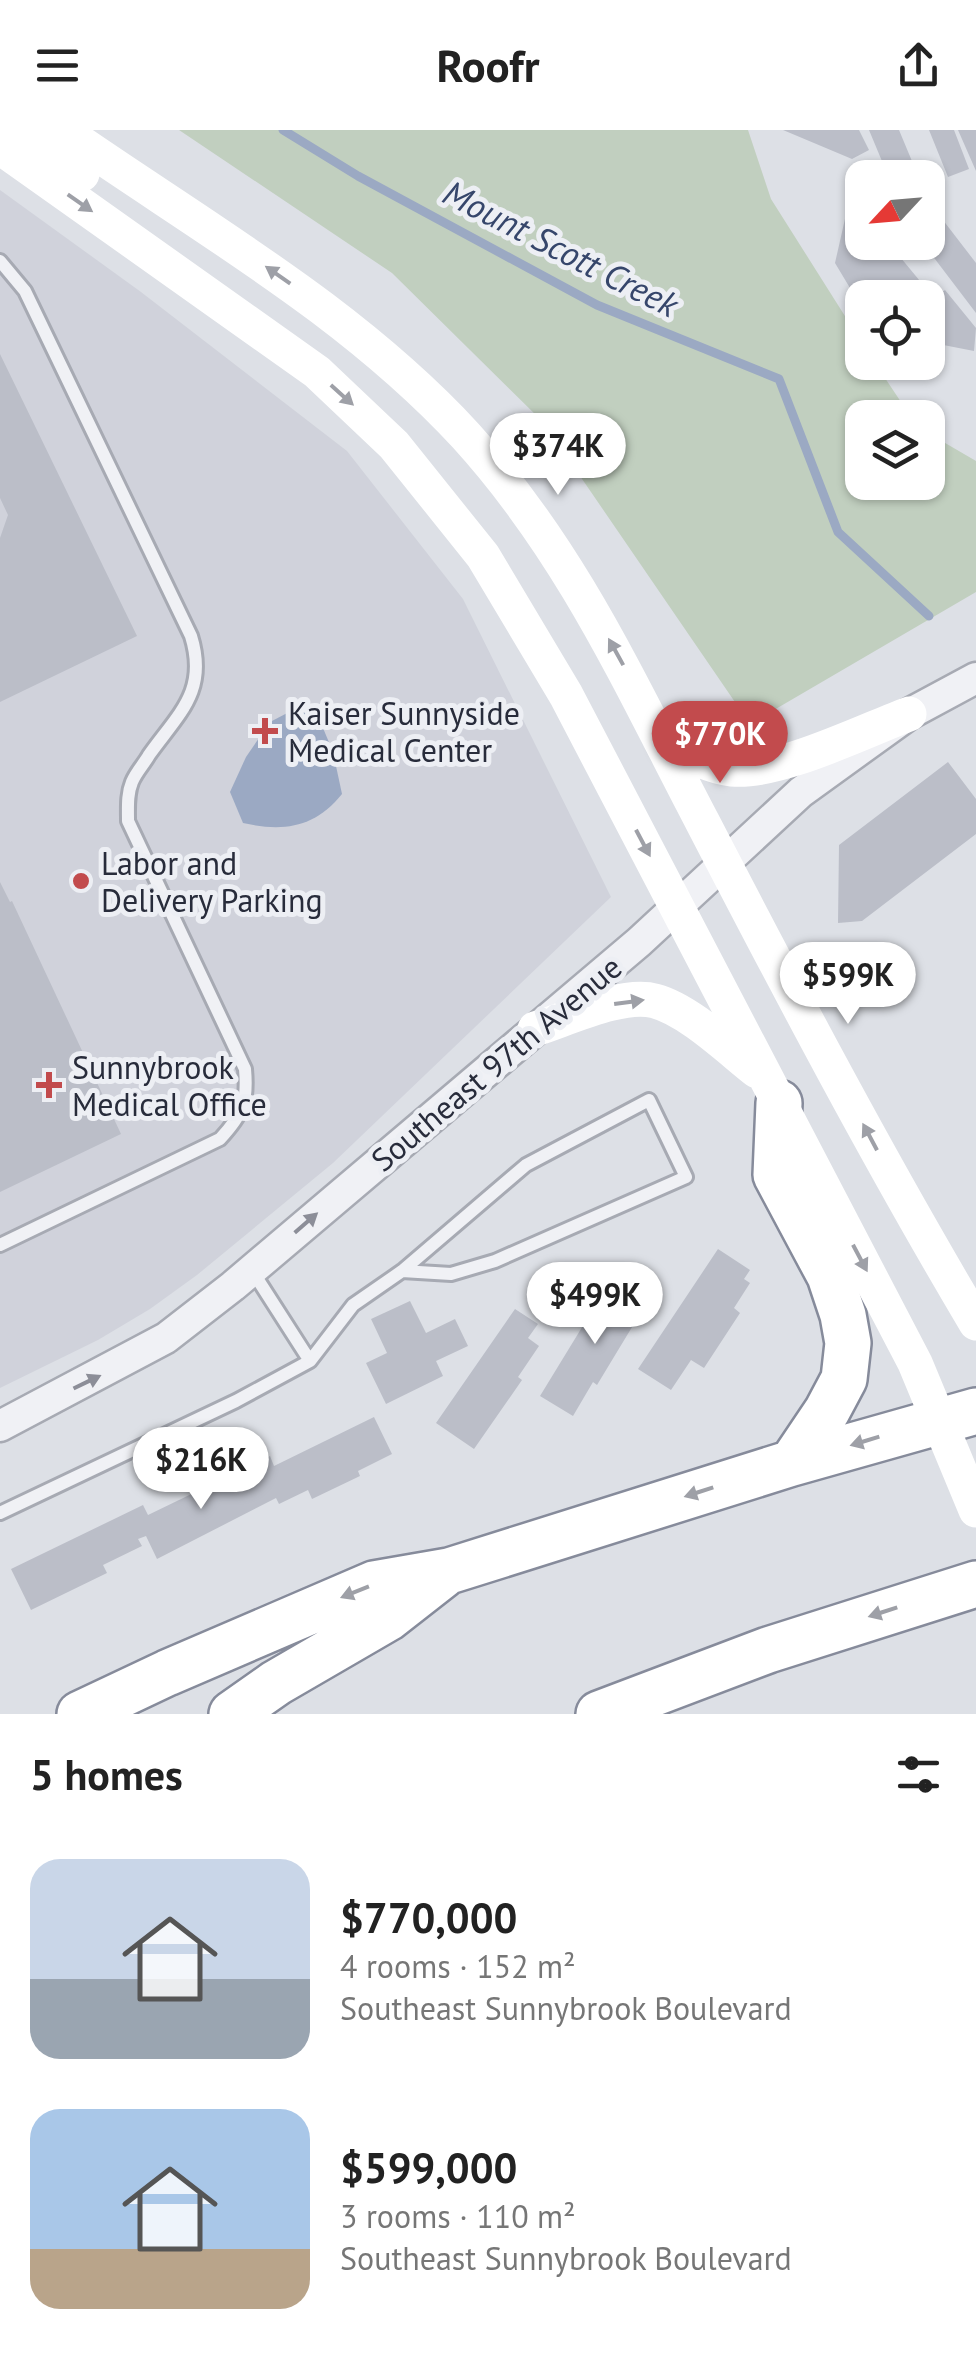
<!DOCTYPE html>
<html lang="en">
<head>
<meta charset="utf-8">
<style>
  body { margin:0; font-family:"PT Sans",sans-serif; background:#f2f2f2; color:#222; height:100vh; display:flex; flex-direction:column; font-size:38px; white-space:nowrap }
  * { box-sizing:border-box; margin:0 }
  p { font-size:32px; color:#767676 }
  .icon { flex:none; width:55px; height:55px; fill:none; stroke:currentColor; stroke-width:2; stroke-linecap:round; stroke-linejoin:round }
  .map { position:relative; height:1584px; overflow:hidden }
  .panel { display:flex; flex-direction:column; background:#fff; flex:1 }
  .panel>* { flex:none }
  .needle { width:65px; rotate:244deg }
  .controls { position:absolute; left:845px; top:30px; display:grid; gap:20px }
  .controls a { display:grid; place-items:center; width:100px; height:100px; border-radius:20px; background:#fff; box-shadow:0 2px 8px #0004; font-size:50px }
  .price { position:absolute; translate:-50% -85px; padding:0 22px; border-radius:35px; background:#fff; color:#222; font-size:32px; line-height:65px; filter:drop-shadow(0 2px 5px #0008) }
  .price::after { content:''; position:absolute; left:50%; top:60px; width:30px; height:22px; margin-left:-15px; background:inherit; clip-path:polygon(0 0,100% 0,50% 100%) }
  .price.on { background:#c24b4d; color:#fff }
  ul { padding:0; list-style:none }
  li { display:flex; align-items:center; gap:30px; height:250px; padding:0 30px }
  li span { display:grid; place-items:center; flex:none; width:280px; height:200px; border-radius:30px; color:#555 }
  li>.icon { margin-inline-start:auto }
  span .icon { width:120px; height:120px; fill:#fffc; stroke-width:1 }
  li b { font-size:42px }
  h2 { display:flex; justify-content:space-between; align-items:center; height:120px; padding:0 30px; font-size:42px }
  header { display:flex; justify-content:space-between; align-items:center; height:130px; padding:0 30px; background:#fff; font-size:45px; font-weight:600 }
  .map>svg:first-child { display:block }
</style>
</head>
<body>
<header><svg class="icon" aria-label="menu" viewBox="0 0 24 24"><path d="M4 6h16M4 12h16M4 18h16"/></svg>Roofr<svg class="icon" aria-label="share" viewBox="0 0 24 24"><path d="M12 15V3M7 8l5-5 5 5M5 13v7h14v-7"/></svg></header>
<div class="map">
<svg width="976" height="1584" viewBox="0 0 976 1584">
  <rect width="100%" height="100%" fill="#dde0e6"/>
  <path fill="#d0d2db" d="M 0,60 L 141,162 L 347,321 L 463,469 L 611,767 L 333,1033 L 197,1145 L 150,1179 L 98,1210 L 0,1258 Z"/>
  <path fill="#c1cfbf" d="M 179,0 L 748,0 L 771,69 L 862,213 L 862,232 L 875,233 L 911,287 L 862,288 L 862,352 L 928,352 L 928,303 L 976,331 L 976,462 L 750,594 L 543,292 L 392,143 Z"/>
  <path fill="#9ba9c3" d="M 293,580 L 318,586 L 333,622 L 342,664 C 315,698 283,702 243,693 L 230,662 L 246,627 L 270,592 Z"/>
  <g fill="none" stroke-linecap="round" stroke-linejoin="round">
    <path stroke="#9ba9c3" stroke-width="9" d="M 283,0 L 358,46 L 597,175 L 779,249 L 838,402 L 929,486"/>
  </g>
  <path fill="#bbbec8" d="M 783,0 L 859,0 L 869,20 L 852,29 Z
    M 869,0 L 899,0 L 919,48 L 889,48 Z
    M 929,0 L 954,0 L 969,39 L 948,47 Z
    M 958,0 L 976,0 L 976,41 Z
    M 862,50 L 862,112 L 896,112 L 891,116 L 934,168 L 945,160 L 976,198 L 974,221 L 928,212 L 928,168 L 862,168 L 862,178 L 835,133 L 852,58 Z
    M 936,81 L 976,133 L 976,183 L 922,112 L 928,112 L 928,88 Z
    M 0,224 L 137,506 L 0,572 L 0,408 L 8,385 L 0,368 Z
    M 948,632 L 976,669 L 976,704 L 862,791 L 838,793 L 839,715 Z
    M 0,752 L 10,772 L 12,771 L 121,1004 L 0,1062 Z
    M 718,1119 L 750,1140 L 744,1149 L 750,1153 L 734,1178 L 740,1183 L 704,1238 L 691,1230 L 671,1260 L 638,1239 Z
    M 617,1149 L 649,1169 L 597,1255 L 593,1252 L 573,1286 L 540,1266 L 606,1158 L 610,1160 Z
    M 410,1171 L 426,1203 L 455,1189 L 468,1216 L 436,1231 L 443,1246 L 386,1274 L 366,1233 L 387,1223 L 371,1189 Z
    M 515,1179 L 538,1194 L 528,1208 L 539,1216 L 518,1247 L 522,1250 L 474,1319 L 436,1293 Z
    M 374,1287 L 392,1324 L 358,1341 L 360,1346 L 312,1369 L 308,1360 L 279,1374 L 276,1368 L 157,1429 L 146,1406 L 138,1409 L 142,1416 L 103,1435 L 107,1443 L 31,1480 L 11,1439 L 143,1375 L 148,1385 L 270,1326 L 274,1336 Z"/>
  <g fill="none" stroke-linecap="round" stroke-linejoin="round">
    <g stroke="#a7aab3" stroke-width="18">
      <path id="service" d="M 0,131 L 25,161 L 191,506 C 208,561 179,583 149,625 C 144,634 136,642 132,652 C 127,664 128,677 128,691 L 245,939 C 248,972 243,984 220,1009 L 0,1115
        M 310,1231 L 353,1175 L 402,1141 L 526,1035 L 649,970 L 686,1047 L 495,1131 L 451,1144 L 402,1141
        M 0,1383 L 236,1271 L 310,1231 L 253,1142"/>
    </g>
    <g stroke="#a7aab3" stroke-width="35">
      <path id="tertiary" d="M 0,1296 L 166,1208 L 233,1156 L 639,812 L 801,662 L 909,584 L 976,548"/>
    </g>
    <g stroke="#868b9b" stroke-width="50">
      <path id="motorway" d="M 779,973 L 776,1045 L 830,1146 L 843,1185 L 848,1213 L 844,1249 L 827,1281 L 792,1333
        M 80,1584 L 167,1543 L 374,1454 L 449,1441 L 792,1333 L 976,1281
        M 232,1584 L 276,1553 L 388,1488 L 443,1445
        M 599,1584 L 768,1520 L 976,1454"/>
    </g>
    <use href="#service" stroke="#f0f1f5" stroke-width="12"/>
    <use href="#tertiary" stroke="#f0f1f5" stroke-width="30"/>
    <path stroke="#fff" stroke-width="35" d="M 19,0 L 82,44
      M 62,0 C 201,97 350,180 466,306 C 573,424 630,554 703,693 C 790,861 879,1030 976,1193
      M 0,17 L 317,242 L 394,315 L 483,426 L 566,565 L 915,1233 L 976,1380
      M 660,609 C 682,621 706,636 732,639 C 777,644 864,601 909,584
      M 535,899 C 567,889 623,862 655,871 C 689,880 730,920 757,941"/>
    <use href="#motorway" stroke="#fff" stroke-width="45"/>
  </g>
  <defs><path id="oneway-solid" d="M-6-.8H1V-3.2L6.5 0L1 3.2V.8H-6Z" transform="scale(2.5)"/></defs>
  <g fill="#9ea0a7">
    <use href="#oneway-solid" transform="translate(80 73) rotate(35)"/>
    <use href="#oneway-solid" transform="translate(278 145) rotate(-145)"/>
    <use href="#oneway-solid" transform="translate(342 265) rotate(42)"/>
    <use href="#oneway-solid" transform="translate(616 522) rotate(-119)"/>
    <use href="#oneway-solid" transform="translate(643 713) rotate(62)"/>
    <use href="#oneway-solid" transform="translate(629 872) rotate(-8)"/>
    <use href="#oneway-solid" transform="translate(870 1007) rotate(-118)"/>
    <use href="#oneway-solid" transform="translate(860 1128) rotate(62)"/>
    <use href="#oneway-solid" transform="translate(865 1311) rotate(163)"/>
    <use href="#oneway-solid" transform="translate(699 1362) rotate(162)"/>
    <use href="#oneway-solid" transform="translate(355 1462) rotate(158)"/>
    <use href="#oneway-solid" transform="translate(883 1482) rotate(162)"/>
  </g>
  <g fill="#8c8e98">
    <use href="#oneway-solid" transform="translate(306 1093) rotate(-41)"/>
    <use href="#oneway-solid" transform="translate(87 1252) rotate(-26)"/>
  </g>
  <g fill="#c24b4d" stroke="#edeff4" stroke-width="4">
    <path d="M260 586h10v10h10v10h-10v10h-10v-10h-10v-10h10z"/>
    <circle cx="81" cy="751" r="10"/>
    <path d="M44 940h10v10h10v10h-10v10h-10v-10h-10v-10h10z"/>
  </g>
  <g text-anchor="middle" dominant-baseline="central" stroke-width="10" stroke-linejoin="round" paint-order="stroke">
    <g font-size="32" fill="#282c3b" stroke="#edeff4" text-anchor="start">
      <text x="288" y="583">Kaiser Sunnyside<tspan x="288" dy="37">Medical Center</tspan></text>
      <text x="101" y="733">Labor and<tspan x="101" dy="37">Delivery Parking</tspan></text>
      <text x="72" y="937">Sunnybrook<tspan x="72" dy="37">Medical Office</tspan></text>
    </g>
    <g font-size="32" fill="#282c3b" stroke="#edeff4">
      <text transform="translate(496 933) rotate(-40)">Southeast 97th Avenue</text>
    </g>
    <g font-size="35" font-style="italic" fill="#36466b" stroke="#edeff4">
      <text transform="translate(561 118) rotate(27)">Mount Scott Creek</text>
    </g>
  </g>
</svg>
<div class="controls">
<a><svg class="needle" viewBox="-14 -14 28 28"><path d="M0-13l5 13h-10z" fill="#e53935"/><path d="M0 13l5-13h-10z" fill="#767676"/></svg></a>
<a><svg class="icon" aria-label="locate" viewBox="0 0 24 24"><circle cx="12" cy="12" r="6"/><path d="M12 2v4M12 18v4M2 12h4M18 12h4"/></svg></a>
<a><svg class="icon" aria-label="layers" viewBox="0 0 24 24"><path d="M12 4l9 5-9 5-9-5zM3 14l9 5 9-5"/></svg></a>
</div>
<b class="price" style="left:558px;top:368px">$374K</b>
<b class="price on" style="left:720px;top:656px">$770K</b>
<b class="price" style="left:848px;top:897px">$599K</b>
<b class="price" style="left:595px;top:1217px">$499K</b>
<b class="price" style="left:201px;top:1382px">$216K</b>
</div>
<section class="panel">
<h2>5 homes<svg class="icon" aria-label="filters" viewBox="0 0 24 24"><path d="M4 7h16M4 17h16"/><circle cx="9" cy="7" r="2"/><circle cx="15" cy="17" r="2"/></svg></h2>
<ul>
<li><span style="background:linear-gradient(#c9d6e8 60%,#9aa5b1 0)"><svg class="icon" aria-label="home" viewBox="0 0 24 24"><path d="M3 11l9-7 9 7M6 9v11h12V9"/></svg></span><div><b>$770,000</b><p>4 rooms · 152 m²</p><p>Southeast Sunnybrook Boulevard</p></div></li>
<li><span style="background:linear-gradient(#a9c7e8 70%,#b9a48a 0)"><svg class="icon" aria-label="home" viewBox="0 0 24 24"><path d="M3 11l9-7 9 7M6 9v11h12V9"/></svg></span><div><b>$599,000</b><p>3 rooms · 110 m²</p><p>Southeast Sunnybrook Boulevard</p></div></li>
</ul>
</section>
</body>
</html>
